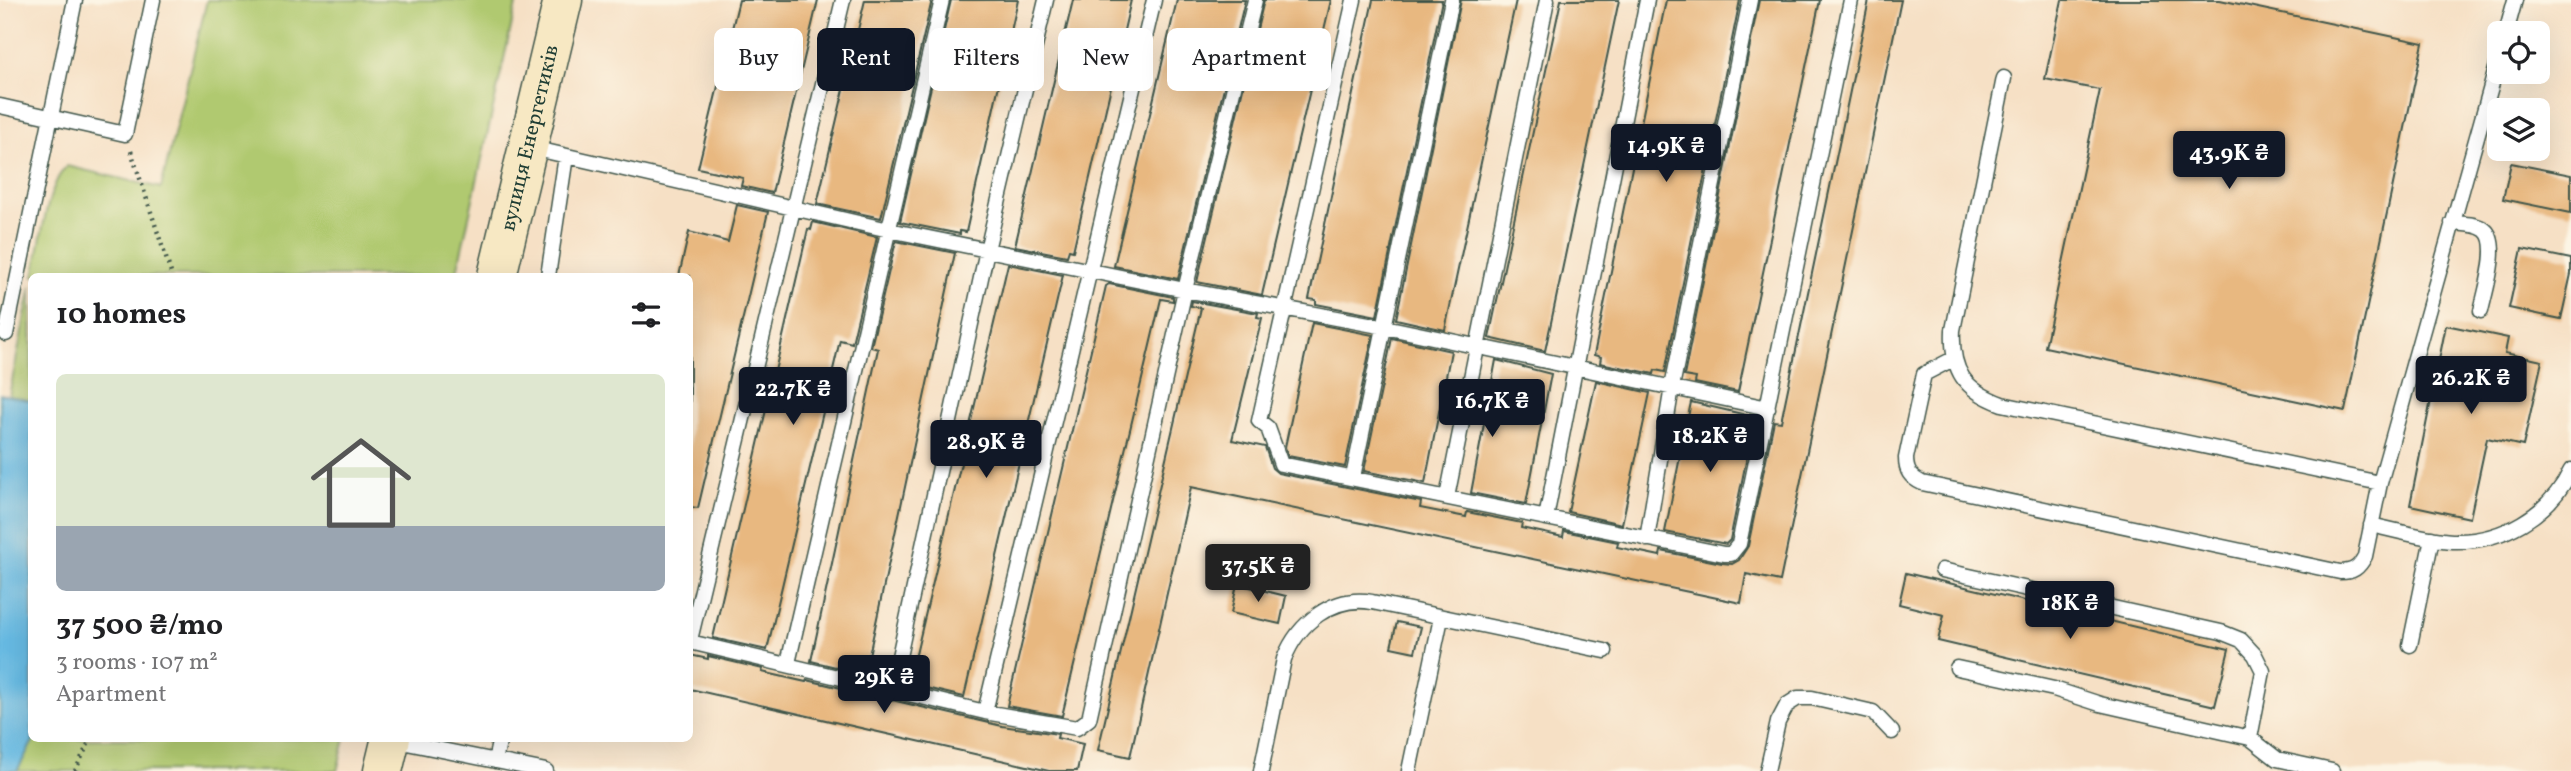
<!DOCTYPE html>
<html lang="en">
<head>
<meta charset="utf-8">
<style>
  body { margin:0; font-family:Vollkorn,serif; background:#f2f2f2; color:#202124; height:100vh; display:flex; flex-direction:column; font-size:26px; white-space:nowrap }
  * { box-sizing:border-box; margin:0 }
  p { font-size:23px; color:#757577 }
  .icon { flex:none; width:38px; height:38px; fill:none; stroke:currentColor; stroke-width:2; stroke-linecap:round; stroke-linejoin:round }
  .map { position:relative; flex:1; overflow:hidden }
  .panel { position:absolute; left:28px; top:273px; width:665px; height:469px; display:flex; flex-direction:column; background:#fff; border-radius:10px; box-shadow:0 7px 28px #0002 }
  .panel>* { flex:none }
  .banner { position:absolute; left:714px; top:28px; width:665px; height:63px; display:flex; gap:14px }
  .tools { position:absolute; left:2487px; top:21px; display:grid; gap:14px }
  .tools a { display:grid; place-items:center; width:63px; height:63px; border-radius:10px; background:#fff; box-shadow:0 7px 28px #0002; font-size:35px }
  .price { position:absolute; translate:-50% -60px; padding:0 16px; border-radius:7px; background:#111827; color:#fff; font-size:23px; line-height:46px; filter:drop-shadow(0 2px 4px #0008) }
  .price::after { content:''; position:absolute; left:50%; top:42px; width:21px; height:16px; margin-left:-10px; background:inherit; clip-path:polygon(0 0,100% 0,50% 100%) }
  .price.selected { background:#222; color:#fff }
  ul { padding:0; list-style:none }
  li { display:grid; align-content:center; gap:14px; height:371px; padding:0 28px }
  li+li { border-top:2px solid #e0e0e0 }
  li span { display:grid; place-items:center; height:217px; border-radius:10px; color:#555 }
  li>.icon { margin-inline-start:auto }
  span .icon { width:126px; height:126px; fill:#fffc; stroke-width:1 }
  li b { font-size:30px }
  h2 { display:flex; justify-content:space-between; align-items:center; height:84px; padding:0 28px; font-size:30px }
  .tag { padding:0 24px; border-radius:10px; background:#fff; box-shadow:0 7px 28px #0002; font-size:24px; line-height:63px }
  .tag.selected { background:#111827; color:#fff }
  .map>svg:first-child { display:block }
</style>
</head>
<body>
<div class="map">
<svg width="2571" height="771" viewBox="0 0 2571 771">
  <rect width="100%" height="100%" fill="#fcf5e5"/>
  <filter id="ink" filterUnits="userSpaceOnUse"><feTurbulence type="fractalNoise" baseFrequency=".0143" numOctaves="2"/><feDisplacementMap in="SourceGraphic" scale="14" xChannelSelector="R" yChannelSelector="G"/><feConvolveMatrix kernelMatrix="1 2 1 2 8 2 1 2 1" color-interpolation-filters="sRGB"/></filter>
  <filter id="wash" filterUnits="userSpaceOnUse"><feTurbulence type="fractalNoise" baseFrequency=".00686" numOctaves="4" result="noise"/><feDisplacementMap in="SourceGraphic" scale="28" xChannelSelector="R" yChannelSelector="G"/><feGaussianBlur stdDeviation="1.57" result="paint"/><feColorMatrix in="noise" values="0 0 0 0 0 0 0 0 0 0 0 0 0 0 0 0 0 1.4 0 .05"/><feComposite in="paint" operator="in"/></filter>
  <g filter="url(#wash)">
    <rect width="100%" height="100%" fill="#f6e0c5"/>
    <path fill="#b0c96f" stroke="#688352" stroke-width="2" d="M 207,0 L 517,0 L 456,276 L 34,276 C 40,247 46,185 67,166 L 161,188 Z
      M 31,287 L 32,401 L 31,401 L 9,396 Z
      M 34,739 L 345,739 L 337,771 L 17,771 Z"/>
    <path fill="#66b9e2" stroke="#427b8b" stroke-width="2" d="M 0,394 L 32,401 L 32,738 L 34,739 L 17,771 L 0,771 Z"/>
    <g id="blocks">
      <path fill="#e8b880" d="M 739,0 L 818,0 L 772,193 L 741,186 L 743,178 L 698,168 Z
        M 865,0 L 932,0 L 881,218 L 817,204 Z
        M 951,0 L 1018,0 L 966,232 L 960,231 L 960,234 L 900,222 Z
        M 1073,0 L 1131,0 L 1073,251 L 1069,250 L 1067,256 L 1015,246 Z
        M 1177,0 L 1245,0 L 1178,279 L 1114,266 Z
        M 1264,0 L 1331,0 L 1262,295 L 1197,282 Z
        M 1373,0 L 1442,0 L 1377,316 L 1316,304 L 1316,300 L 1309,299 Z
        M 1461,0 L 1516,0 L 1445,330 L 1396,319 Z
        M 1561,0 L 1619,0 L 1545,351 L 1489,338 Z
        M 1666,0 L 1740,0 L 1665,372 L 1655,370 L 1654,374 L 1600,363 L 1601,357 L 1594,355 Z
        M 1759,0 L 1820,0 L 1738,392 L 1695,383 L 1696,378 L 1684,376 Z
        M 1869,0 L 1901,0 L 1780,581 L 1746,574 L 1741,603 L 1191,487 L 1130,757 L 1098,750 L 1201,308 L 1191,306 L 1192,301 L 1258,313 L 1257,317 L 1262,318 L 1232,440 L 1265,447 L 1272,468 L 1278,473 L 1421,502 L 1420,508 L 1466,517 L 1467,512 L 1522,523 L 1521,528 L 1563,537 L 1564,531 L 1618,542 L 1617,547 L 1660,556 L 1661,551 L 1722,563 L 1732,564 L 1739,560 L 1748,546 L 1774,421 L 1781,422 Z
        M 2062,0 L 2220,0 L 2423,43 L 2345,411 L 2045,347 L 2100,90 L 2045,79 Z
        M 2511,163 L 2571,175 L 2571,213 L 2503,199 Z
        M 737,205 L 768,212 L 698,508 L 690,507 L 690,276 L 679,276 L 689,232 L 728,242 Z
        M 813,222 L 877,237 L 852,343 L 840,340 L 767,650 L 713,638 L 808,229 L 811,230 Z
        M 896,241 L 955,253 L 865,674 L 811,661 L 878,349 L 871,347 Z
        M 2522,249 L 2571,259 L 2571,274 L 2561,319 L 2509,308 Z
        M 1008,264 L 1063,275 L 964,697 L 909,684 Z
        M 1109,284 L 1173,297 L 1173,301 L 1161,299 L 1062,716 L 1007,706 L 1106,286 Z
        M 1312,323 L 1373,335 L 1345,467 L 1288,456 L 1285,447 Z
        M 2446,325 L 2508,338 L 2505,353 L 2542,361 L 2523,446 L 2487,438 L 2470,518 L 2410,505 Z
        M 1392,338 L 1451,351 L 1425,483 L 1364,471 Z
        M 1496,360 L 1551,374 L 1526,504 L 1471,493 Z
        M 1596,381 L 1650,393 L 1622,524 L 1568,512 Z
        M 1691,402 L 1755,417 L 1730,540 L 1726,544 L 1665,532 Z
        M 1906,573 L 2229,649 L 2215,706 L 1938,641 L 1944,615 L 1899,604 Z
        M 1237,584 L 1286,596 L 1280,624 L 1231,613 Z
        M 1397,622 L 1421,627 L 1415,652 L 1391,647 Z
        M 690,655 L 708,659 L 708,656 L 763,669 L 762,672 L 806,682 L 807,680 L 1002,726 L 1058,734 L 1057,738 L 1083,744 L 1077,771 L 1049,771 L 690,689 Z"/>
    </g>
  </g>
  <g filter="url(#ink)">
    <use href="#blocks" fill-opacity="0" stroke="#3f554a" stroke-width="2"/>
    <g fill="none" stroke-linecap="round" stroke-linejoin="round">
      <g stroke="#3f554a" stroke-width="17">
        <path id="lane" d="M 1354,0 L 1259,421 L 1268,428 L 1281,464 L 1724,554 L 1731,554 L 1739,544 L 1851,0
          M 2506,33 L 2515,0
          M 0,106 L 125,134 L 153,0
          M 528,147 L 889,230 L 1185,290 L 1385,327 L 1768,408
          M 2452,223 C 2462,224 2476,223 2485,230 C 2501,243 2485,292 2481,311
          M 548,276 L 566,156
          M 6,334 L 75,0
          M 1953,359 L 1924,374 L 1906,458 C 1906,471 1910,477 1922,483 L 2340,572 C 2353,572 2359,568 2365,556 L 2380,483 L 2002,404 C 1964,390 1951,371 1953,330 L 2004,78
          M 1353,477 L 1452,0
          M 2380,483 L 2499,58
          M 1447,497 L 1547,0
          M 1546,518 L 1647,0
          M 2371,525 C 2398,531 2425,539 2452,541 C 2501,543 2550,515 2571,470
          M 1647,539 L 1672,387 L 1750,0
          M 1942,570 L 2221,632 L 2241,640 L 2255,655 L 2263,671 L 2250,738
          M 690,640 L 843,0
          M 690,642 L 985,712 L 1077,728 L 1089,719 L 1185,290 L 1255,0
          M 2410,645 L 2432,538
          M 788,663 L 942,0
          M 1957,668 L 2054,689 L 2100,704 L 2250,738 L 2277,759 L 2332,771
          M 892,689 L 987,250 L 1046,0
          M 985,712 L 1154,0
          M 392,740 L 546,771
          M 495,761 L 500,738
          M 1261,771 L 1284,659 C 1298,623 1333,595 1372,602 L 1605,651
          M 1409,771 L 1441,618
          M 1767,771 L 1778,722 L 1787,705 L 1798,698 L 1812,698 L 1873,712 L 1892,732"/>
      </g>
      <g stroke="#3f554a" stroke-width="41">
        <g id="secondary">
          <path id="s1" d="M 497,276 L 563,0"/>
          <path d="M 383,771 L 391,738"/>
        </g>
      </g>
      <path stroke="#3f554a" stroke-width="4.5" stroke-dasharray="2 5" stroke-linecap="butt" d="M 131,151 L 172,276
        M 75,771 L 91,738"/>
      <use href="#lane" stroke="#fff" stroke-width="14"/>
      <use href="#secondary" stroke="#f7e8c3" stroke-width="38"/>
    </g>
  </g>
  <g text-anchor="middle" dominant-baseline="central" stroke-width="5" stroke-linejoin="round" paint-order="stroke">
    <g font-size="21" fill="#1f3d34" stroke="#fcf5e5">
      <text stroke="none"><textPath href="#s1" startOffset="142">вулиця Енергетиків</textPath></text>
    </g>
  </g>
</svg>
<div class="tools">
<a><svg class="icon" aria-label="locate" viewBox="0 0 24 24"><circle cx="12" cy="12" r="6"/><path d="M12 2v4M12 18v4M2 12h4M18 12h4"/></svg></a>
<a><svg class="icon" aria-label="layers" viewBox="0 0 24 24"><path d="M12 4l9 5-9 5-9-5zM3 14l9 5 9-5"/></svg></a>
</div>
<b class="price" style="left:1666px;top:184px">14.9K ₴</b>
<b class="price" style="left:2229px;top:191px">43.9K ₴</b>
<b class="price" style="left:2471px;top:416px">26.2K ₴</b>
<b class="price" style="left:793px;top:427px">22.7K ₴</b>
<b class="price" style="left:1492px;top:439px">16.7K ₴</b>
<b class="price" style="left:1710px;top:474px">18.2K ₴</b>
<b class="price" style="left:986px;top:480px">28.9K ₴</b>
<b class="price selected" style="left:1258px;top:604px">37.5K ₴</b>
<b class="price" style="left:2070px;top:641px">18K ₴</b>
<b class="price" style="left:884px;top:715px">29K ₴</b>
<div class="banner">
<a class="tag">Buy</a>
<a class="tag selected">Rent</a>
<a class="tag">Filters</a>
<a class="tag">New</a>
<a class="tag">Apartment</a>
</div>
<section class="panel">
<h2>10 homes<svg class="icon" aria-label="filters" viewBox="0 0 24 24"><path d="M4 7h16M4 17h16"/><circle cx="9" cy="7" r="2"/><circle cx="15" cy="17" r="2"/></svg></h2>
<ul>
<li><span style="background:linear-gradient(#dfe7d0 70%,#9aa5b1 0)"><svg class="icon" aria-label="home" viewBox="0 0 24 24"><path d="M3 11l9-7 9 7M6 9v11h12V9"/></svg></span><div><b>37 500 ₴/mo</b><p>3 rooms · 107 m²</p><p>Apartment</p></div></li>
</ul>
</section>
</div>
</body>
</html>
